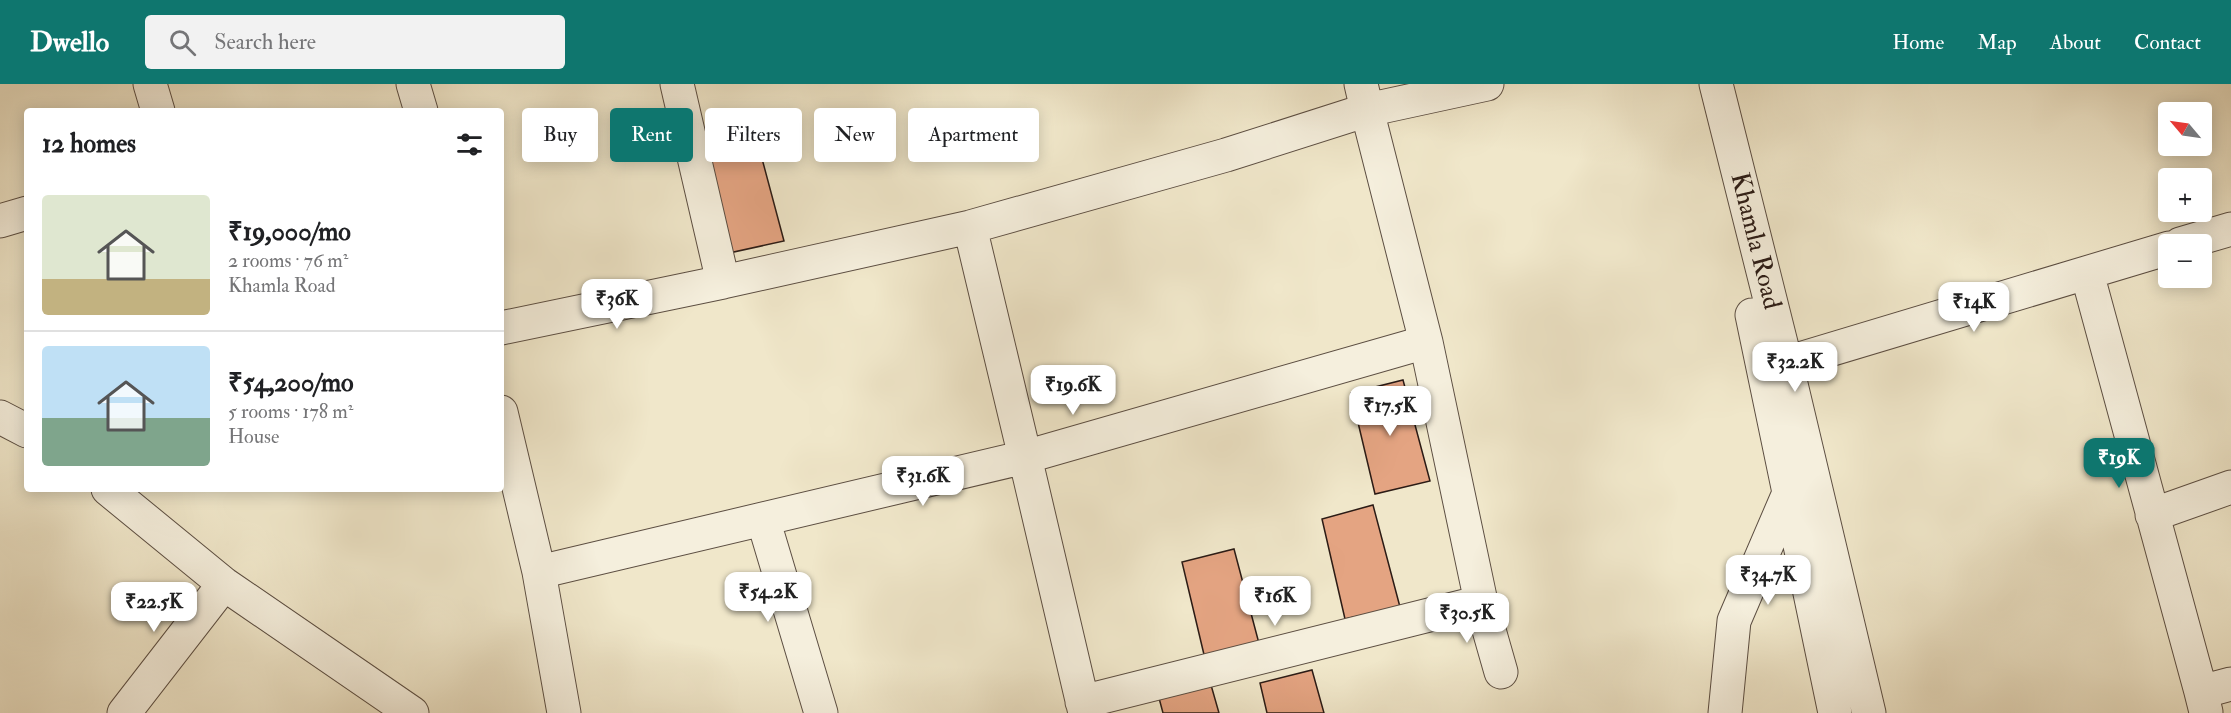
<!DOCTYPE html>
<html lang="en">
<head>
<meta charset="utf-8">
<style>
  body { margin:0; font-family:"IM FELL Double Pica",serif; background:#f2f2f2; color:#202124; height:100vh; display:flex; flex-direction:column; font-size:22px; white-space:nowrap }
  * { box-sizing:border-box; margin:0 }
  p { font-size:20px; color:#757577 }
  .icon { flex:none; width:33px; height:33px; fill:none; stroke:currentColor; stroke-width:2; stroke-linecap:round; stroke-linejoin:round }
  .map { position:relative; flex:1; overflow:hidden }
  .sheet { position:absolute; left:24px; top:24px; width:480px; height:384px; display:flex; flex-direction:column; background:#fff; border-radius:6px; box-shadow:0 3px 15px #0003 }
  .sheet>* { flex:none }
  .top-card { position:absolute; left:522px; top:24px; width:570px; height:54px; display:flex; gap:12px }
  .needle { width:39px; rotate:299deg }
  .buttons { position:absolute; left:2158px; top:18px; display:grid; gap:12px }
  .buttons a { display:grid; place-items:center; width:54px; height:54px; border-radius:6px; background:#fff; box-shadow:0 3px 15px #0003; font-size:30px }
  .price { position:absolute; translate:-50% -51px; padding:0 14px; border-radius:12px; background:#fff; color:#222; font-size:20px; line-height:39px; filter:drop-shadow(0 2px 3px #0008) }
  .price::after { content:''; position:absolute; left:50%; top:36px; width:18px; height:14px; margin-left:-9px; background:inherit; clip-path:polygon(0 0,100% 0,50% 100%) }
  .price.active { background:#0f766e; color:#fff }
  ul { padding:0; list-style:none }
  li { display:flex; align-items:center; gap:18px; height:150px; padding:0 18px }
  li+li { border-top:2px solid #e0e0e0 }
  li span { display:grid; place-items:center; flex:none; width:168px; height:120px; border-radius:6px; color:#555 }
  li>.icon { margin-inline-start:auto }
  span .icon { width:72px; height:72px; fill:#fffc; stroke-width:1 }
  li b { font-size:26px }
  h2 { display:flex; justify-content:space-between; align-items:center; height:72px; padding:0 18px; font-size:26px }
  .tag { padding:0 21px; border-radius:6px; background:#fff; box-shadow:0 3px 15px #0003; font-size:21px; line-height:54px }
  .tag.active { background:#0f766e; color:#fff }
  header { display:flex; align-items:center; gap:36px; box-sizing:border-box; height:84px; padding:0 30px; background:#0f766e; color:#fff }
  header strong { font-size:28px }
  nav { display:flex; gap:33px; margin-inline-start:auto; font-size:21px }
  .search { width:420px; height:54px; background:#f2f2f2; display:flex; align-items:center; gap:15px; box-sizing:border-box; padding:0 21px; border-radius:6px; color:#757577; font-size:22px }
  .map>svg:first-child { display:block }
</style>
</head>
<body>
<header>
<strong>Dwello</strong>
<div class="search"><svg class="icon" aria-label="search" viewBox="0 0 24 24"><circle cx="10" cy="10" r="6"/><path d="M15 15l6 6"/></svg>Search here</div>
<nav><a>Home</a><a>Map</a><a>About</a><a>Contact</a></nav>
</header>
<div class="map">
<svg width="2231" height="629" viewBox="0 0 2231 629">
  <rect width="100%" height="100%" fill="#f0e7ca"/>
  <filter id="stains"><feTurbulence type="fractalNoise" baseFrequency=".00333" numOctaves="4"/><feColorMatrix values="0 0 0 0 .2 0 0 0 0 .09 0 0 0 0 .02 0 0 0 .5 -.17"/></filter>
  <radialGradient id="worn" r=".72"><stop offset=".6" stop-color="#630" stop-opacity="0"/><stop offset="1" stop-color="#630" stop-opacity=".3"/></radialGradient>
  <path fill="#e4a482" stroke="#2b1b15" stroke-width="1.5" d="M 757,56 L 784,157 L 729,169 L 705,69 Z
    M 1403,296 L 1430,397 L 1375,410 L 1351,309 Z
    M 1373,421 L 1400,523 L 1345,535 L 1322,435 Z
    M 1234,465 L 1261,567 L 1206,579 L 1182,478 Z
    M 1312,586 L 1324,629 L 1267,629 L 1260,599 Z
    M 1211,601 L 1219,629 L 1163,629 L 1159,614 Z"/>
  <g fill="none" stroke-linecap="round" stroke-linejoin="round">
    <g stroke="#5c4e42" stroke-width="35">
      <path id="minor" d="M 150,0 L 158,27
        M 413,0 L 421,27
        M 677,0 L 723,198 L 970,143 L 1226,71 L 1367,26 L 1426,258 L 1481,518 L 1501,588
        M 1361,0 L 1367,26 L 1487,0
        M 1716,0 L 1786,279 L 1869,629
        M 0,137 L 27,129
        M 2180,160 L 2231,145
        M 2087,189 L 2201,608
        M 1752,231 L 1835,629
        M 501,244 L 723,198
        M 1766,285 L 2169,164
        M 501,328 L 539,488 L 564,629
        M 0,333 L 27,347
        M 108,405 L 224,500 L 412,629
        M 2152,431 L 2231,403
        M 763,435 L 821,629
        M 539,488 L 1025,373 L 970,143
        M 1082,618 L 1481,518
        M 2206,628 L 2201,608 L 2231,600
        M 124,629 L 224,500
        M 1085,629 L 1025,373 L 1426,258
        M 1725,629 L 1734,537 L 1789,409"/>
    </g>
    <use href="#minor" stroke="#f5efdd" stroke-width="33"/>
  </g>
  <g text-anchor="middle" dominant-baseline="central" stroke-width="4.5" stroke-linejoin="round" paint-order="stroke">
    <g font-size="26" fill="#2b1b15" stroke="#f5efdd">
      <text transform="translate(1756 157) rotate(76)">Khamla Road</text>
    </g>
  </g>
  <rect width="100%" height="100%" filter="url(#stains)"/>
  <rect width="100%" height="100%" fill="url(#worn)"/>
</svg>
<div class="buttons">
<a><svg class="needle" viewBox="-14 -14 28 28"><path d="M0-13l5 13h-10z" fill="#e53935"/><path d="M0 13l5-13h-10z" fill="#757577"/></svg></a>
<a>+</a>
<a>−</a>
</div>
<b class="price" style="left:617px;top:246px">₹36K</b>
<b class="price" style="left:1974px;top:249px">₹14K</b>
<b class="price" style="left:1795px;top:309px">₹32.2K</b>
<b class="price" style="left:1073px;top:332px">₹19.6K</b>
<b class="price" style="left:1390px;top:353px">₹17.5K</b>
<b class="price active" style="left:2119px;top:405px">₹19K</b>
<b class="price" style="left:923px;top:423px">₹31.6K</b>
<b class="price" style="left:1768px;top:522px">₹34.7K</b>
<b class="price" style="left:768px;top:539px">₹54.2K</b>
<b class="price" style="left:1275px;top:543px">₹16K</b>
<b class="price" style="left:154px;top:549px">₹22.5K</b>
<b class="price" style="left:1467px;top:560px">₹30.5K</b>
<div class="top-card">
<a class="tag">Buy</a>
<a class="tag active">Rent</a>
<a class="tag">Filters</a>
<a class="tag">New</a>
<a class="tag">Apartment</a>
</div>
<section class="sheet">
<h2>12 homes<svg class="icon" aria-label="filters" viewBox="0 0 24 24"><path d="M4 7h16M4 17h16"/><circle cx="9" cy="7" r="2"/><circle cx="15" cy="17" r="2"/></svg></h2>
<ul>
<li><span style="background:linear-gradient(#dfe7d0 70%,#c2b280 0)"><svg class="icon" aria-label="home" viewBox="0 0 24 24"><path d="M3 11l9-7 9 7M6 9v11h12V9"/></svg></span><div><b>₹19,000/mo</b><p>2 rooms · 76 m²</p><p>Khamla Road</p></div></li>
<li><span style="background:linear-gradient(#bfe0f5 60%,#7fa58c 0)"><svg class="icon" aria-label="home" viewBox="0 0 24 24"><path d="M3 11l9-7 9 7M6 9v11h12V9"/></svg></span><div><b>₹54,200/mo</b><p>5 rooms · 178 m²</p><p>House</p></div></li>
</ul>
</section>
</div>
</body>
</html>
